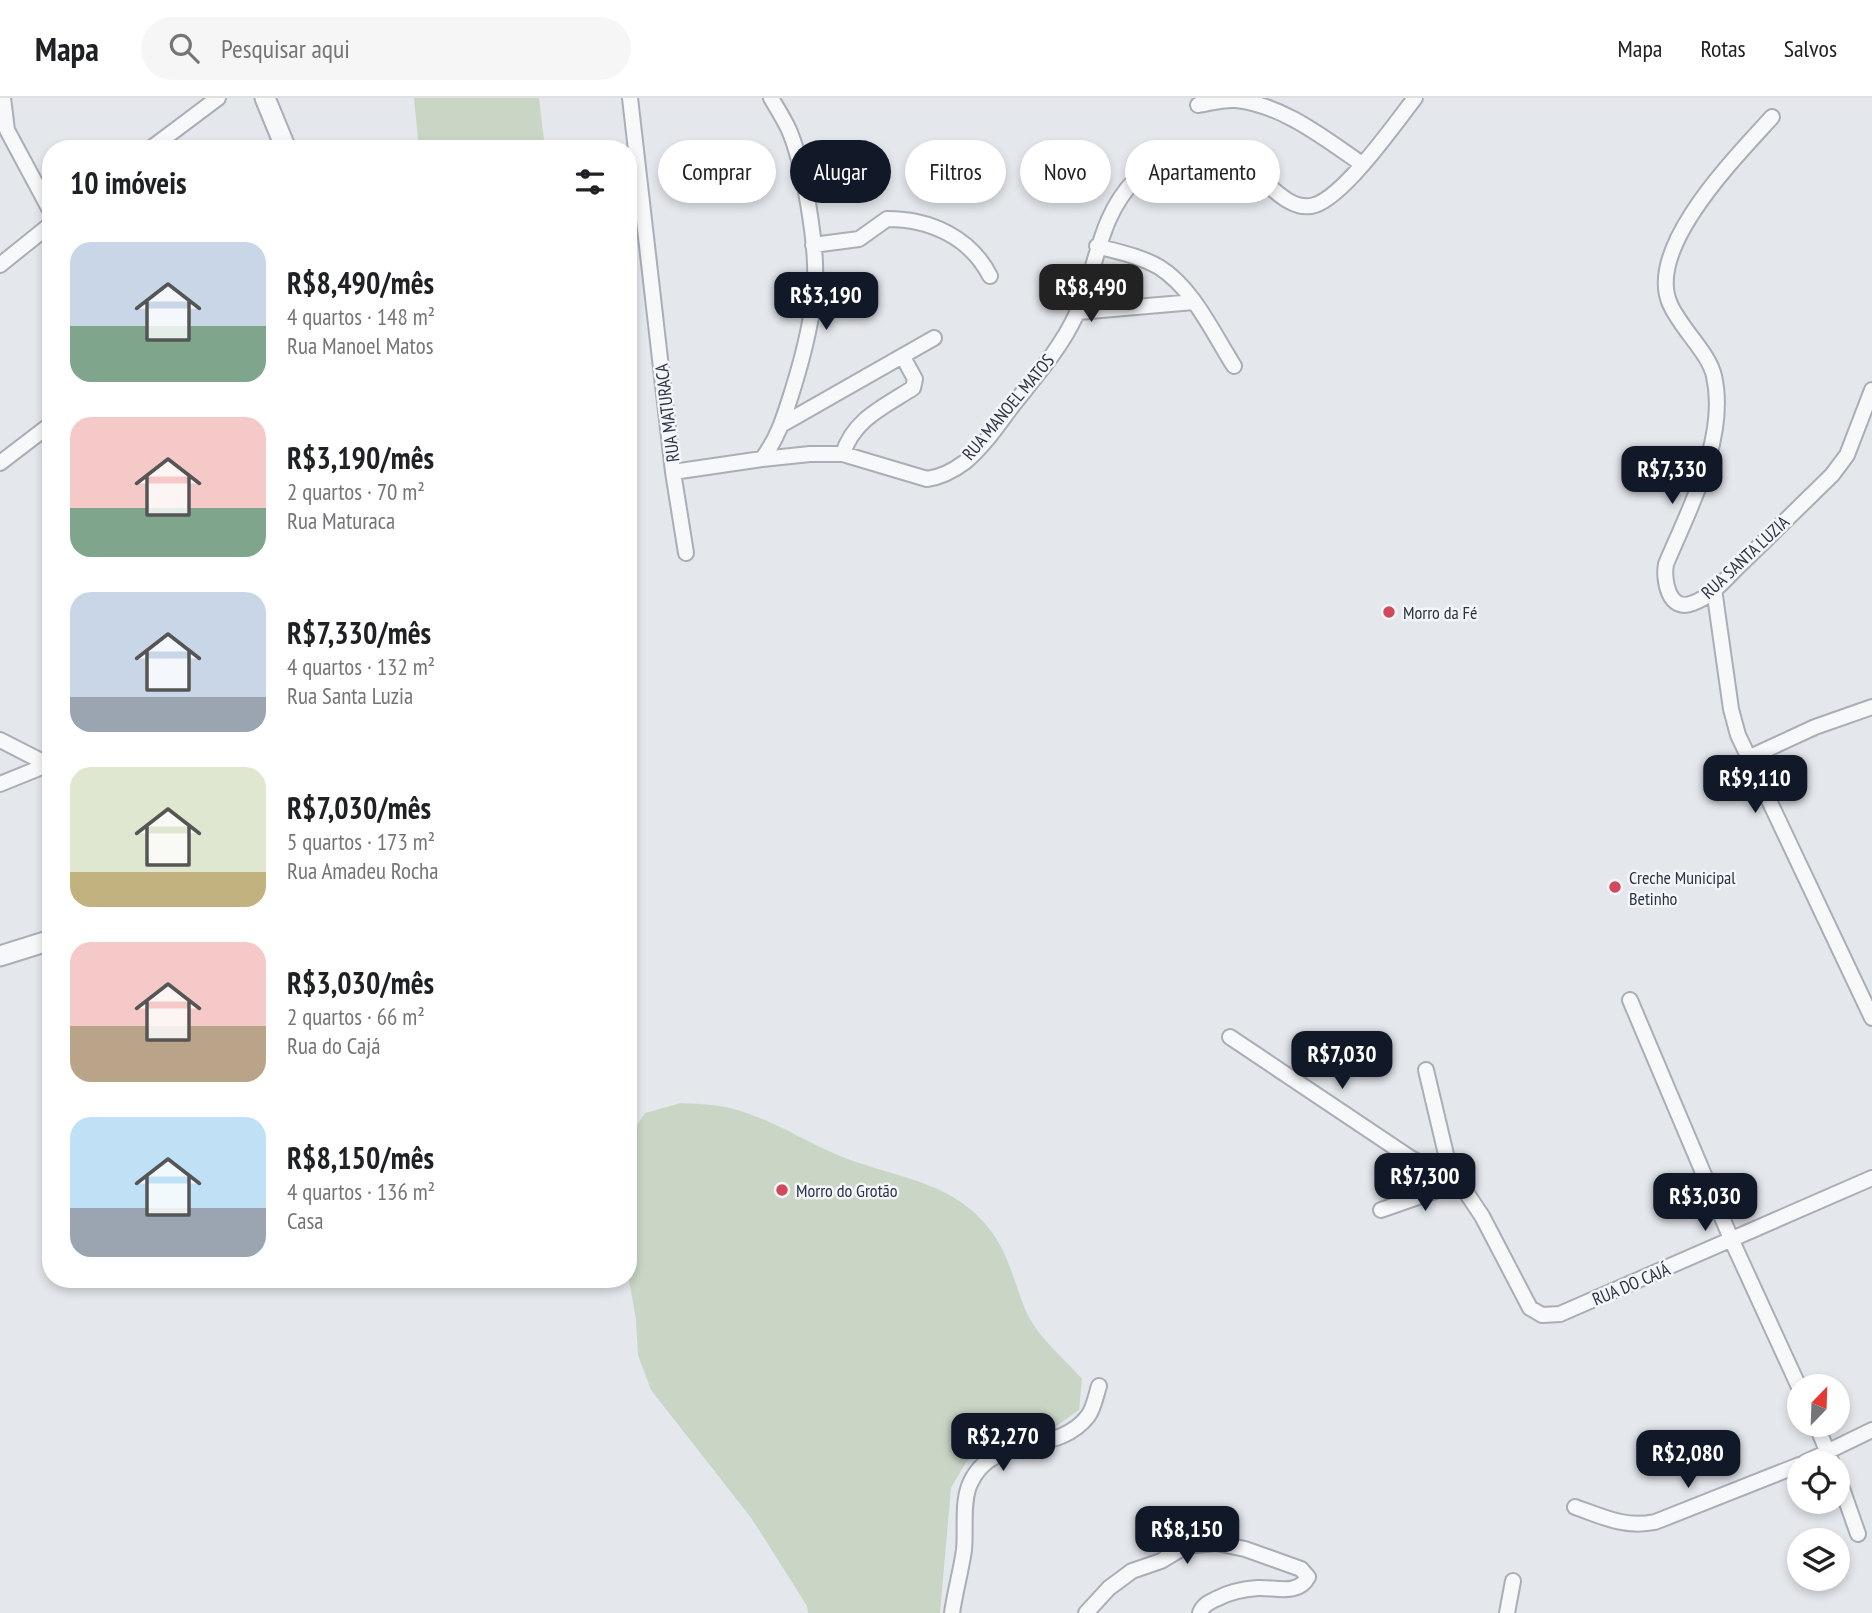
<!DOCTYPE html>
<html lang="pt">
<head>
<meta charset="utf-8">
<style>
  body { margin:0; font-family:"PT Sans Narrow",sans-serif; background:#f6f6f6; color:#202124; height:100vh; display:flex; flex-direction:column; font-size:26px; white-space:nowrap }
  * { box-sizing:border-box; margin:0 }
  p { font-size:23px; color:#757577 }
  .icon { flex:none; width:38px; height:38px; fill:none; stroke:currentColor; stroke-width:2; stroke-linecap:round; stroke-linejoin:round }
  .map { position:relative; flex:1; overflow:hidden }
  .side { position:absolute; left:42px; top:42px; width:595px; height:1148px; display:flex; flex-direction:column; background:#fff; border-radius:28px; box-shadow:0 4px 10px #0003 }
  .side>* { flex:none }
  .hud { position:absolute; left:658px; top:42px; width:665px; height:63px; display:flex; gap:14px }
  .needle { width:46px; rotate:23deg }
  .fabs { position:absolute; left:1787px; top:1276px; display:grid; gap:14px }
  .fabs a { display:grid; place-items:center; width:63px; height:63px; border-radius:50%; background:#fff; box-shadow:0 4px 10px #0003; font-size:35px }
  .price { position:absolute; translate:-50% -60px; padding:0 16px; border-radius:14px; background:#111827; color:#fff; font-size:23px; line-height:46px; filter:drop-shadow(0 2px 4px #0008) }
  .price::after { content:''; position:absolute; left:50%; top:42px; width:21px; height:16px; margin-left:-10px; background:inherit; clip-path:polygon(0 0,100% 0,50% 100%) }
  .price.on { background:#222; color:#fff }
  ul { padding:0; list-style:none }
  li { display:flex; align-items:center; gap:21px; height:175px; padding:0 28px }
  li span { display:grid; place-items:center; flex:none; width:196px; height:140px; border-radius:21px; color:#555 }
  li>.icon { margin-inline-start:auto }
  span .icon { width:84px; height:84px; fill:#fffc; stroke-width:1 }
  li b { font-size:30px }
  h2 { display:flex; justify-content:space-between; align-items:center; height:84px; padding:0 28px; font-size:30px }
  .tag { padding:0 24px; border-radius:32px; background:#fff; box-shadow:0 4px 10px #0003; font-size:24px; line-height:63px }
  .tag.on { background:#111827; color:#fff }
  header { display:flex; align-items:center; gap:42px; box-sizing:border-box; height:98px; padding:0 35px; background:#fff; border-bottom:2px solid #e0e0e0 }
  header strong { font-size:33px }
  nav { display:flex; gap:38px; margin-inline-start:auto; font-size:24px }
  .search { width:490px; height:63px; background:#f6f6f6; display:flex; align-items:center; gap:18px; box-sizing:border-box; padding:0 24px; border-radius:38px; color:#757577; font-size:26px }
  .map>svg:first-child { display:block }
</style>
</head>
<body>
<header>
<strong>Mapa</strong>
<div class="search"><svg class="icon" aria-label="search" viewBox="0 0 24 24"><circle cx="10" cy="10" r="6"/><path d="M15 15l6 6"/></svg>Pesquisar aqui</div>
<nav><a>Mapa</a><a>Rotas</a><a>Salvos</a></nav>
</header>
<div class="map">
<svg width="1872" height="1515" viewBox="0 0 1872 1515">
  <rect width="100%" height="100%" fill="#e4e7ec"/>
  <path fill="#c9d6c5" d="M 414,0 L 539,0 L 545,51 L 419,51 Z
    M 681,1005 C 702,1006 724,1007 744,1014 C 783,1027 817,1051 856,1064 C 906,1081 957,1087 991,1133 C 1009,1157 1014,1184 1025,1211 C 1037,1239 1063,1259 1082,1281 L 1079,1312 L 1055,1329 L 991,1346 L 966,1364 L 951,1390 L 940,1515 L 808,1515 L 807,1508 L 752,1421 L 651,1292 L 638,1257 L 636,1222 L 628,1176 L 628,1041 L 645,1015 Z"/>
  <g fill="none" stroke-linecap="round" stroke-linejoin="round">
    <g stroke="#a9aeb7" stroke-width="18">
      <path id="minor" d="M 3,0 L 7,32 L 51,114
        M 630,0 L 673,374 L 686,455
        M 1198,7 C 1210,5 1223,1 1236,2 C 1283,7 1324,40 1362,66
        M 1772,19 C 1736,59 1645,150 1670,206 C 1681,231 1709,255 1714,278 C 1728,340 1689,411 1666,466 C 1663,483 1669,515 1693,505 C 1713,498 1728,478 1743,464 C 1773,435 1802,406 1832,377 L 1847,357 L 1872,292
        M 150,51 L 218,0
        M 813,147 L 859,141 L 887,121 C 930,121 970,139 990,178
        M 1097,148 C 1118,154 1140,158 1159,169 C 1193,190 1213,235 1234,268
        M 0,167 L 51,126
        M 1078,214 L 1194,204
        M 783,326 L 934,240
        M 843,356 C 853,322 883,309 913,290 L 915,281 L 903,259
        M 762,361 L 810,356 L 843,356 L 927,381 C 942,379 953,373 965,364 C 984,348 998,327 1013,307 C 1035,279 1061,250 1076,217 C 1097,172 1098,119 1135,82 C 1173,45 1209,41 1252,73 C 1269,86 1291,115 1315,107 C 1345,97 1394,27 1415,0
        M 0,365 L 51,326
        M 673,374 L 762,361 C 778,340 784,319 792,294 C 803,259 813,222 815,185 C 817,147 804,67 789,32 C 784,21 777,10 771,0
        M 1714,491 L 1731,611 L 1738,637 L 1872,920
        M 0,642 L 51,668
        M 1748,660 L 1815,629 L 1872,609
        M 0,686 L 47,667
        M 1630,902 L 1732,1143 L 1799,1289
        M 1230,939 L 1412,1061 L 1434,1070 L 1449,1069
        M 1426,972 L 1449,1069 L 1482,1118 L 1530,1210 L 1542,1217 L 1560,1216 L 1872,1080
        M 1381,1112 L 1458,1085
        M 1816,1326 L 1832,1365
        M 1804,1365 L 1872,1332
        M 1838,1379 L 1858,1436
        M 1575,1409 C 1604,1419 1624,1430 1655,1424 L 1799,1367
        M 952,1515 C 955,1494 961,1473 964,1452 C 966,1432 962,1407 969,1388 C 991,1333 1056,1360 1088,1318 C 1094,1310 1096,1297 1099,1288
        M 1086,1515 L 1109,1490 L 1132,1473 L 1161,1463 L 1186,1448 L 1216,1445 L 1245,1451 L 1301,1471 L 1308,1479 C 1298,1498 1275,1489 1258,1490 C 1242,1491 1229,1494 1216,1501 C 1208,1505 1203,1507 1200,1515
        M 1507,1515 L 1513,1483"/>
    </g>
    <g stroke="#a9aeb7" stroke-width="23">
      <path id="tertiary" d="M 265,0 L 286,51
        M 0,858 L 51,842"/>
    </g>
    <use href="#minor" stroke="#f7f8fa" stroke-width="14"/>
    <use href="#tertiary" stroke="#f7f8fa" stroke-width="19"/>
  </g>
  <g fill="#d1495b" stroke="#f4f6f9" stroke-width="2.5">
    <circle cx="1389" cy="514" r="7"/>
    <circle cx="1615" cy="789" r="7"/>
    <circle cx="782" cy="1092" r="7"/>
  </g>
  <g text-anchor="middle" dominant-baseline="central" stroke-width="5" stroke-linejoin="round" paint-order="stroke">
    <g font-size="18" fill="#2b3445" stroke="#f4f6f9">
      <text transform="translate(1008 309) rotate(-50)">RUA MANOEL MATOS</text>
      <text transform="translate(667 315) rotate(-97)">RUA MATURACA</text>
      <text transform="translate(1745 459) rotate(-43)">RUA SANTA LUZIA</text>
      <text transform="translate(1631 1186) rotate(-23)">RUA DO CAJÁ</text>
    </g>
    <g font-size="18" fill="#2b3445" stroke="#f4f6f9" text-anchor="start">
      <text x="1403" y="514">Morro da Fé</text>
      <text x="1629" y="779">Creche Municipal<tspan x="1629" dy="21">Betinho</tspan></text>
      <text x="796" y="1092">Morro do Grotão</text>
    </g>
  </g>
</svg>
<div class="fabs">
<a><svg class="needle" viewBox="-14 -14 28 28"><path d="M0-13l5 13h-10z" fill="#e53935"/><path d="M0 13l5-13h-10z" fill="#757577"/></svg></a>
<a><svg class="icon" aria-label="locate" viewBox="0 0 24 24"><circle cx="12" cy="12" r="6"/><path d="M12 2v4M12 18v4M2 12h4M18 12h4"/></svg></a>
<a><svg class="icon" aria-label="layers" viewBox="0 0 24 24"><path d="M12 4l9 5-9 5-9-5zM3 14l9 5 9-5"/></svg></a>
</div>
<b class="price on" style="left:1091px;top:226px">R$8,490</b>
<b class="price" style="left:826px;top:234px">R$3,190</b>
<b class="price" style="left:1672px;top:408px">R$7,330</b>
<b class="price" style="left:1755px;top:717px">R$9,110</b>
<b class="price" style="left:1342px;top:993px">R$7,030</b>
<b class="price" style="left:1425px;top:1115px">R$7,300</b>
<b class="price" style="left:1705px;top:1135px">R$3,030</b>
<b class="price" style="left:1003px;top:1375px">R$2,270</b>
<b class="price" style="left:1688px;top:1392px">R$2,080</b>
<b class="price" style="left:1187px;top:1468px">R$8,150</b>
<div class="hud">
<a class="tag">Comprar</a>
<a class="tag on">Alugar</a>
<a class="tag">Filtros</a>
<a class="tag">Novo</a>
<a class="tag">Apartamento</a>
</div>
<section class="side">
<h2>10 imóveis<svg class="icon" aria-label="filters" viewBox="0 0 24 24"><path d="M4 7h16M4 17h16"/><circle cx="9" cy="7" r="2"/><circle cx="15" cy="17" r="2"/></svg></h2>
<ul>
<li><span style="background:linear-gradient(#c9d6e8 60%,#7fa58c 0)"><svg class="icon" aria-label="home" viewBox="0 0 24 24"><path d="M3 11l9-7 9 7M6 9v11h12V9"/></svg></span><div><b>R$8,490/mês</b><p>4 quartos · 148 m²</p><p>Rua Manoel Matos</p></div></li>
<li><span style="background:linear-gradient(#f6c9c9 65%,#7fa58c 0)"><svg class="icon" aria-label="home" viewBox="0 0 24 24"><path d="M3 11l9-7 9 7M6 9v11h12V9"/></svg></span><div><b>R$3,190/mês</b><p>2 quartos · 70 m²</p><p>Rua Maturaca</p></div></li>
<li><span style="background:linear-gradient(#c9d6e8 75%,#9aa5b1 0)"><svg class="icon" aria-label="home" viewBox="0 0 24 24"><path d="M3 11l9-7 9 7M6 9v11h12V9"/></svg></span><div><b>R$7,330/mês</b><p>4 quartos · 132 m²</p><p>Rua Santa Luzia</p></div></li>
<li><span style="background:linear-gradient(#dfe7d0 75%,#c2b280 0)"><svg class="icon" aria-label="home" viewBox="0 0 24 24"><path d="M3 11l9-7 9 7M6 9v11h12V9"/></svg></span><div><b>R$7,030/mês</b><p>5 quartos · 173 m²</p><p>Rua Amadeu Rocha</p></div></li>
<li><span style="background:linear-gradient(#f6c9c9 60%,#b9a48a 0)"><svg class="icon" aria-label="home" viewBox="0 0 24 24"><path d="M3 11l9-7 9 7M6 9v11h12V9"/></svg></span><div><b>R$3,030/mês</b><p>2 quartos · 66 m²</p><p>Rua do Cajá</p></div></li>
<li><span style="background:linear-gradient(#bfe0f5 65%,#9aa5b1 0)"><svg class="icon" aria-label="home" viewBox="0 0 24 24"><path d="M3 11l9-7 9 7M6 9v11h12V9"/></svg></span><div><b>R$8,150/mês</b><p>4 quartos · 136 m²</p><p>Casa</p></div></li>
</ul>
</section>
</div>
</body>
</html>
